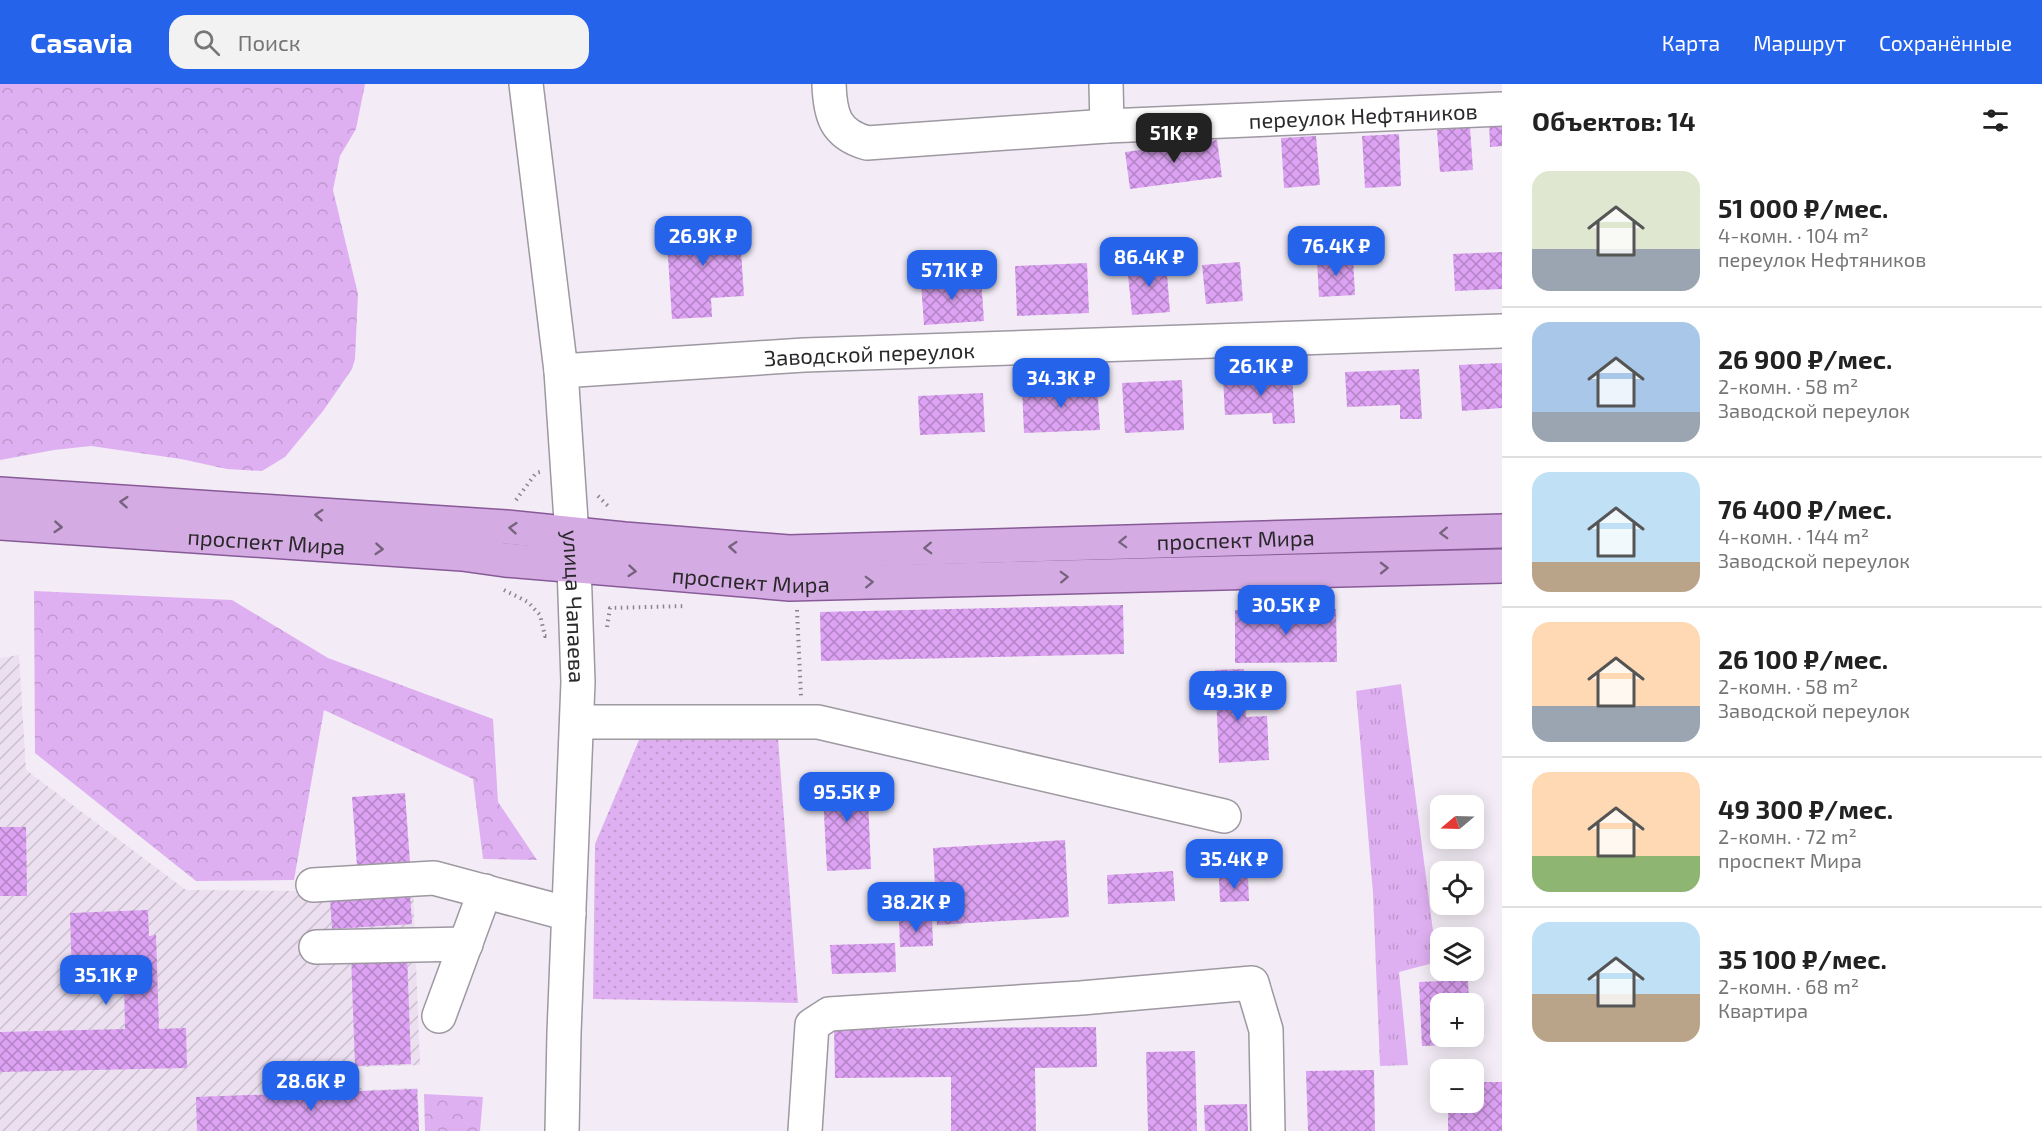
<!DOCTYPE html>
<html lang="ru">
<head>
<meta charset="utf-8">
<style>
  body { margin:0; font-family:"Exo 2",sans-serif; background:#f2f2f2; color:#222; height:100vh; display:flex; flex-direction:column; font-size:22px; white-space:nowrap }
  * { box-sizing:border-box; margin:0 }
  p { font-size:20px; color:#767676 }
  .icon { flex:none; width:33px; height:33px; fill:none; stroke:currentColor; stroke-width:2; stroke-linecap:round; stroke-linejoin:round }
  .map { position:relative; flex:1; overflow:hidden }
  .side { display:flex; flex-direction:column; background:#fff; width:540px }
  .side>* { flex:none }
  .needle { width:39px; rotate:251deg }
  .controls { position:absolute; left:1430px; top:711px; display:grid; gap:12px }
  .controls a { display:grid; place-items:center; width:54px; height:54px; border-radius:12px; background:#fff; box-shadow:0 3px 15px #0003; font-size:30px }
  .price { position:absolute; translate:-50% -51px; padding:0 14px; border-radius:12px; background:#2563eb; color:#fff; font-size:20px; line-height:39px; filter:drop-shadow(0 2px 3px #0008) }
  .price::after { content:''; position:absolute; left:50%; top:36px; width:18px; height:14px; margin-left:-9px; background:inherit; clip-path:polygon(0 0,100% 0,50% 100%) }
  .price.active { background:#222; color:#fff }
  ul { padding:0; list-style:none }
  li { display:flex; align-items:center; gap:18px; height:150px; padding:0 30px }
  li+li { border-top:2px solid #e0e0e0 }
  li span { display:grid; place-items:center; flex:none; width:168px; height:120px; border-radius:18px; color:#555 }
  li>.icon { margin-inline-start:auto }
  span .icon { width:72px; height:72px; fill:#fffc; stroke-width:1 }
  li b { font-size:26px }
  h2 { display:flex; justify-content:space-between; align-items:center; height:72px; padding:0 30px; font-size:26px }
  header { display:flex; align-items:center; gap:36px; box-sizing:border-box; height:84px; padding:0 30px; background:#2563eb; color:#fff }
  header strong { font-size:28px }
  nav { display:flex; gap:33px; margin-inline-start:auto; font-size:21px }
  .search { width:420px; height:54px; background:#f2f2f2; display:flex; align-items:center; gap:15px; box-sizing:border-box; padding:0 21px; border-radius:18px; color:#767676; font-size:22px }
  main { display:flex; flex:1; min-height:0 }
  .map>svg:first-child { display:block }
</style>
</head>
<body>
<header>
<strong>Casavia</strong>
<div class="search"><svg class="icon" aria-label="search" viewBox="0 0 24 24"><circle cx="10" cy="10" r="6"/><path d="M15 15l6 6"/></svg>Поиск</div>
<nav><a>Карта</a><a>Маршрут</a><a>Сохранённые</a></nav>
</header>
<main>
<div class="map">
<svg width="1502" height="1047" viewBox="0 0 1502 1047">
  <defs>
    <pattern id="industrial-furrows" width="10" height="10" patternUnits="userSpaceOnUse" patternTransform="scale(1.5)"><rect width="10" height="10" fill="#ebdff0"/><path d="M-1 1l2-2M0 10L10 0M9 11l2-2" fill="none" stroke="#cabfce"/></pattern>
    <pattern id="grass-tufts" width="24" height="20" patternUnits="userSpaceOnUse" patternTransform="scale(1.5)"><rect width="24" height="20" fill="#dfb0f1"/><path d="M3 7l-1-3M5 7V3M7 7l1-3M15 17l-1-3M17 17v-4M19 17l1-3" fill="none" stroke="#c097cf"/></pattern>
    <pattern id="forest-crowns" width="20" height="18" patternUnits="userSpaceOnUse" patternTransform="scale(1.5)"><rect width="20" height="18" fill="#dfb0f1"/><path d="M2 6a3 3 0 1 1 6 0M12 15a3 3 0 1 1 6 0" fill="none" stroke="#c097cf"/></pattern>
    <pattern id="park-dots" width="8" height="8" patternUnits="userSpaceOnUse" patternTransform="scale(1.5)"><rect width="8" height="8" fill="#dfb0f1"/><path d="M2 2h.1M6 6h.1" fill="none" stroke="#c097cf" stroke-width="1.8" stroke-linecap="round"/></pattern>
    <pattern id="building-cross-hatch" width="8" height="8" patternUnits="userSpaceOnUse" patternTransform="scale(1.5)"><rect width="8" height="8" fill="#dda2f3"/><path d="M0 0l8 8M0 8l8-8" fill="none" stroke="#b384c5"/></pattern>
  </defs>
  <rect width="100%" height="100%" fill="#f3ecf6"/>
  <path fill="url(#industrial-furrows)" d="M 19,571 L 26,686 L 186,806 L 301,807 L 413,803 L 420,981 L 214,988 L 329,985 L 364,1006 L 418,1004 L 419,1047 L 0,1047 L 0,574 Z"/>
  <path fill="url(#grass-tufts)" d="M 1401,600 L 1437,878 L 1399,888 L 1408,981 L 1380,982 L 1373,809 L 1356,607 Z"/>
  <path fill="url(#forest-crowns)" d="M 0,0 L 365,0 L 356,45 L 340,72 L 333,106 L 358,210 L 355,275 L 352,285 L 323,327 L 285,373 L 262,387 L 227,385 L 181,375 L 91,362 L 54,366 L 0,376 Z
    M 34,507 L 232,516 L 328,574 L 493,635 L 498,718 L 537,776 L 483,775 L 473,695 L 324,626 L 294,796 L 196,797 L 35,669 Z
    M 424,1010 L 483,1013 L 480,1047 L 425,1047 Z"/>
  <path fill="url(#park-dots)" d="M 642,649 L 778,654 L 798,919 L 593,915 L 595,760 Z"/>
  <path fill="url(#building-cross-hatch)" d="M 1502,33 L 1502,62 L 1490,63 L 1489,34 Z
    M 1470,43 L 1473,86 L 1440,88 L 1437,46 Z
    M 1399,50 L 1401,102 L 1365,104 L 1362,52 Z
    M 1316,52 L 1320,101 L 1284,104 L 1281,54 Z
    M 1217,56 L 1222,93 L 1130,105 L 1125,68 Z
    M 739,137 L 744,212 L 711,214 L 712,233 L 672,235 L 666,142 Z
    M 1502,168 L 1502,205 L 1455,207 L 1453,170 Z
    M 1353,173 L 1355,211 L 1319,213 L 1317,175 Z
    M 1166,178 L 1170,228 L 1132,231 L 1127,181 Z
    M 1240,178 L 1243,217 L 1206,220 L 1202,181 Z
    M 1087,179 L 1089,229 L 1017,232 L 1015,182 Z
    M 981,194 L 984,237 L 924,241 L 921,198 Z
    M 1502,279 L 1502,324 L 1462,327 L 1459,281 Z
    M 1419,285 L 1422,335 L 1400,335 L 1400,321 L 1347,323 L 1345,288 Z
    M 1292,291 L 1295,339 L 1273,340 L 1272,329 L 1225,331 L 1223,294 Z
    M 1182,296 L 1184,346 L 1125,349 L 1122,299 Z
    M 1097,300 L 1100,346 L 1024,349 L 1022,303 Z
    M 983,309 L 985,348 L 920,351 L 918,312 Z
    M 1123,521 L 1124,570 L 821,577 L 820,528 Z
    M 1336,525 L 1337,578 L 1235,579 L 1235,526 Z
    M 1244,585 L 1246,633 L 1267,632 L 1269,676 L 1219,679 L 1215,586 Z
    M 867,691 L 871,785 L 827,787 L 822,693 Z
    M 405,709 L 411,792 L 358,796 L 352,713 Z
    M 0,743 L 26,743 L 27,812 L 0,812 Z
    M 1065,756 L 1069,833 L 937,841 L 933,764 Z
    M 1173,787 L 1175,817 L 1108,820 L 1107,791 Z
    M 1248,793 L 1249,817 L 1220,818 L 1219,794 Z
    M 410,809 L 412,840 L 332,845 L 330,814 Z
    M 148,826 L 149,852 L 156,851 L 159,945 L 186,944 L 187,984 L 0,988 L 0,948 L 125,945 L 124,892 L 72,893 L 70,829 Z
    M 932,835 L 933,862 L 900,863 L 899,836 Z
    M 895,859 L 896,888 L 832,890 L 830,861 Z
    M 407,868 L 411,980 L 355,982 L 351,870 Z
    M 1468,896 L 1469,920 L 1440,920 L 1440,952 L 1471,952 L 1471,960 L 1422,962 L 1419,898 Z
    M 1096,943 L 1097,983 L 1035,984 L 1036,1047 L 951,1047 L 951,993 L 835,994 L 834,945 Z
    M 1195,967 L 1197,1047 L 1148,1047 L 1146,968 Z
    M 1374,986 L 1375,1047 L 1308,1047 L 1306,987 Z
    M 1473,998 L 1502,998 L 1502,1047 L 1448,1047 L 1448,1018 L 1473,1018 Z
    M 417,1005 L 419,1047 L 197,1047 L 196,1013 Z
    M 1247,1020 L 1248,1047 L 1205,1047 L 1204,1021 Z"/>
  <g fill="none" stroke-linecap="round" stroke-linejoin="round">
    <g stroke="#9e98a1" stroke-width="36">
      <g id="minor">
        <path id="s1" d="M 526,0 L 561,287 L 574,482 L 578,598 L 564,949 L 562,1047"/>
        <path id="s2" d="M 829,0 C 830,31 835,50 867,59 L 1107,42 L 1502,25"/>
        <path d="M 1106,0 L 1107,42"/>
        <path id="s3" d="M 561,287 L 804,271 L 1502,247"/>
        <path d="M 577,638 L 818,638 L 1224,732"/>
        <path d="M 313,801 L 434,794 L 569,830"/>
        <path d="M 316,863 L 466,860"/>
        <path d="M 439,932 L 485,807"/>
        <path d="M 805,1047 L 812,941 L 829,930 L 1081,914 L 1252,899 L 1266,946 L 1268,1047"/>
      </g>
    </g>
    <g stroke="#875a97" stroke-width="36">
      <g id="major">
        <path id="s4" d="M 0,410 L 506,443 L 624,455 L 789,468 L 1502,447"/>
        <path id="s5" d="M 0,439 L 462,470 L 505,476 L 790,500 L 1502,482"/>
      </g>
    </g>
    <path stroke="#89858b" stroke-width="4" stroke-dasharray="1.5 4.5" stroke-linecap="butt" d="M 598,412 L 610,424
      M 516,416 L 536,389 L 540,388
      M 504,506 L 528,518 L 540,531 L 545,552 L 549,552
      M 797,526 L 801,612
      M 607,543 L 610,524 L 686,522"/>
    <use href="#minor" stroke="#fff" stroke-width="33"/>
    <use href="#major" stroke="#d4ace3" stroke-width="33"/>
  </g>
  <defs><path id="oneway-chevron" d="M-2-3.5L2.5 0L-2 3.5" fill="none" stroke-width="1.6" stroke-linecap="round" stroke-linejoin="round" transform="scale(1.5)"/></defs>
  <g stroke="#77637e">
    <use href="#oneway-chevron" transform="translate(124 418) rotate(-176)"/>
    <use href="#oneway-chevron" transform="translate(319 431) rotate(-176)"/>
    <use href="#oneway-chevron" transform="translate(58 443) rotate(4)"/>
    <use href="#oneway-chevron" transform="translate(513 444) rotate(-175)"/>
    <use href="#oneway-chevron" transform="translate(1444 449) rotate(178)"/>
    <use href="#oneway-chevron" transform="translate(1123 458) rotate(178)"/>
    <use href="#oneway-chevron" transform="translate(733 463) rotate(-176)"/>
    <use href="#oneway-chevron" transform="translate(928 464) rotate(178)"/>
    <use href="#oneway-chevron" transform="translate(379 465) rotate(4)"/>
    <use href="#oneway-chevron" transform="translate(1384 484) rotate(-1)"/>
    <use href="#oneway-chevron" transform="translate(632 487) rotate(5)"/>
    <use href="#oneway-chevron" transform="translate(1064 493) rotate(-2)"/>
    <use href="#oneway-chevron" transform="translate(869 498) rotate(-2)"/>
  </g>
  <g text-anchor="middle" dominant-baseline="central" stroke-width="4.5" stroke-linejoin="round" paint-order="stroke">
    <g font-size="22" fill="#2b282c" stroke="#fff">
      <text stroke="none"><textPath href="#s2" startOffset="574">переулок Нефтяников</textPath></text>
      <text stroke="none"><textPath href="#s3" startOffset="309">Заводской переулок</textPath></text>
      <text stroke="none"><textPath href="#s4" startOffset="1238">проспект Мира</textPath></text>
      <text stroke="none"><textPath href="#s5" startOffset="267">проспект Мира</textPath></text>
      <text stroke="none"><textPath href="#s5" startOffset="753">проспект Мира</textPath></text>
      <text stroke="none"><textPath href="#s1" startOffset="525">улица Чапаева</textPath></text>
    </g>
  </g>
</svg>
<div class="controls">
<a><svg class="needle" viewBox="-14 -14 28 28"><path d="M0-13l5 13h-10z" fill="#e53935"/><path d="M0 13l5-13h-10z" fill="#767676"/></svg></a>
<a><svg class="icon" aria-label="locate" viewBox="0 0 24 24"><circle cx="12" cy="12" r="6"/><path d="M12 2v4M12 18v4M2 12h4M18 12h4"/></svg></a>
<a><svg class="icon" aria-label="layers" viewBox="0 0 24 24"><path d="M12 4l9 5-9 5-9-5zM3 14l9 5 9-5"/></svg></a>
<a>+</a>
<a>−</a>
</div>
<b class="price active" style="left:1174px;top:80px">51K ₽</b>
<b class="price" style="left:703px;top:183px">26.9K ₽</b>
<b class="price" style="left:1336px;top:193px">76.4K ₽</b>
<b class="price" style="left:1149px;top:204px">86.4K ₽</b>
<b class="price" style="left:952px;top:217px">57.1K ₽</b>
<b class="price" style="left:1261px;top:313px">26.1K ₽</b>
<b class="price" style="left:1061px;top:325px">34.3K ₽</b>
<b class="price" style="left:1286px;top:552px">30.5K ₽</b>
<b class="price" style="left:1238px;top:638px">49.3K ₽</b>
<b class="price" style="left:847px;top:739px">95.5K ₽</b>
<b class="price" style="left:1234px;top:806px">35.4K ₽</b>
<b class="price" style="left:916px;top:849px">38.2K ₽</b>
<b class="price" style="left:106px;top:922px">35.1K ₽</b>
<b class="price" style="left:311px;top:1028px">28.6K ₽</b>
</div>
<section class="side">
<h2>Объектов: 14<svg class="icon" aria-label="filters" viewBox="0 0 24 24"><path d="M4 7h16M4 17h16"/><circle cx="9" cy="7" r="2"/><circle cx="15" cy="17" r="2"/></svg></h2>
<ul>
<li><span style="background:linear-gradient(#dfe7d0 65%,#9aa5b1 0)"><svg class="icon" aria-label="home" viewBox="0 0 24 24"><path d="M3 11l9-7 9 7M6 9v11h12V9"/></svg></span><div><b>51 000 ₽/мес.</b><p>4-комн. · 104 m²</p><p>переулок Нефтяников</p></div></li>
<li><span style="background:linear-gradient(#a9c7e8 75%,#9aa5b1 0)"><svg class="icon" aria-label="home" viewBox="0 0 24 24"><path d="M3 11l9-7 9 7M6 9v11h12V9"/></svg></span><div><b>26 900 ₽/мес.</b><p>2-комн. · 58 m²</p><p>Заводской переулок</p></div></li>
<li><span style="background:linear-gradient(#bfe0f5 75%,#b9a48a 0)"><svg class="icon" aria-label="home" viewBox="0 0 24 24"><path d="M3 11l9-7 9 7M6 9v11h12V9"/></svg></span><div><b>76 400 ₽/мес.</b><p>4-комн. · 144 m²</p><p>Заводской переулок</p></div></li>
<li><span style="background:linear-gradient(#ffd9b3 70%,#9aa5b1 0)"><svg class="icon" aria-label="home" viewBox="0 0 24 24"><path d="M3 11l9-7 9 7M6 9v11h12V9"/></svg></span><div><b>26 100 ₽/мес.</b><p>2-комн. · 58 m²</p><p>Заводской переулок</p></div></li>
<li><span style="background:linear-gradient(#ffd9b3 70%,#8fb573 0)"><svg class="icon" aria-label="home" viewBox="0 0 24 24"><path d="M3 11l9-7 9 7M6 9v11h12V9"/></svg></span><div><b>49 300 ₽/мес.</b><p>2-комн. · 72 m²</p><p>проспект Мира</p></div></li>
<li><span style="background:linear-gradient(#bfe0f5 60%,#b9a48a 0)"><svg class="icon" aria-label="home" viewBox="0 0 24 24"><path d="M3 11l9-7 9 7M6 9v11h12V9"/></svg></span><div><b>35 100 ₽/мес.</b><p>2-комн. · 68 m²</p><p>Квартира</p></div></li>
</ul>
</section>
</main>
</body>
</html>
